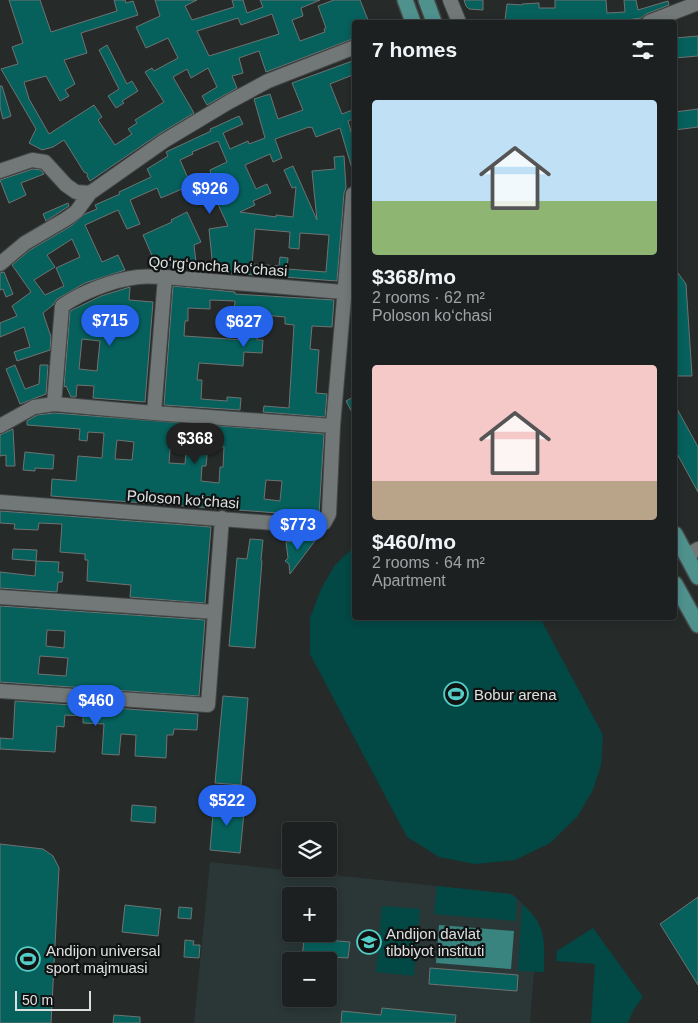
<!DOCTYPE html>
<html lang="en">
<head>
<meta charset="utf-8">
<style>
  body { margin:0; font-family:Helvetica,sans-serif; background:#292d2d; color:#f1f3f6; height:100vh; display:flex; flex-direction:column; font-size:19px; white-space:nowrap }
  * { box-sizing:border-box; margin:0 }
  p { font-size:16px; color:#a0a3a5 }
  .icon { flex:none; width:28px; height:28px; fill:none; stroke:currentColor; stroke-width:2; stroke-linecap:round; stroke-linejoin:round }
  .map { position:relative; flex:1; overflow:hidden }
  .details { position:absolute; left:352px; top:20px; width:325px; height:600px; display:flex; flex-direction:column; background:#1c2020; border-radius:5px; box-shadow:0 2px 8px #0003,0 0 0 1px #3a3e3e }
  .details>* { flex:none }
  .buttons { position:absolute; left:282px; top:822px; display:grid; gap:10px }
  .buttons a { display:grid; place-items:center; width:55px; height:55px; border-radius:5px; background:#1c2020; box-shadow:0 2px 8px #0003,0 0 0 1px #3a3e3e; font-size:25px }
  .scale { position:absolute; left:15px; bottom:12px; width:76px; box-sizing:border-box; padding-left:5px; border:2px solid #dde0e0; border-top:0; font-size:14px; line-height:18px; white-space:nowrap; color:#dde0e0; -webkit-text-stroke:4px #111313; paint-order:stroke }
  .price { position:absolute; translate:-50% -42px; padding:0 11px; border-radius:18px; background:#2563eb; color:#fff; font-size:16px; line-height:32px; filter:drop-shadow(0 1px 2px #0008) }
  .price::after { content:''; position:absolute; left:50%; top:30px; width:15px; height:11px; margin-left:-8px; background:inherit; clip-path:polygon(0 0,100% 0,50% 100%) }
  .price.active { background:#222; color:#fff }
  ul { padding:0; list-style:none }
  li { display:grid; align-content:center; gap:10px; height:265px; padding:0 20px }
  li span { display:grid; place-items:center; height:155px; border-radius:5px; color:#555 }
  li>.icon { margin-inline-start:auto }
  span .icon { width:90px; height:90px; fill:#fffc; stroke-width:1 }
  li b { font-size:21px }
  h2 { display:flex; justify-content:space-between; align-items:center; height:60px; padding:0 20px; font-size:21px }
  .map>svg:first-child { display:block }
</style>
</head>
<body>
<div class="map">
<svg width="698" height="1023" viewBox="0 0 698 1023">
  <rect width="100%" height="100%" fill="#262b2a"/>
  <path fill="#2a3736" fill-rule="evenodd" d="M 210,862 L 512,894 L 531,912 L 538,922 L 530,1023 L 194,1023 ZM 291,896 L 329,896 L 329,934 L 291,934 ZM 291,961 L 329,961 L 329,999 L 291,999 Z"/>
  <path fill="#024845" d="M 355,546 L 355,618 L 540,618 L 603,735 L 601,765 L 593,790 L 577,817 L 550,843 L 515,860 L 475,864 L 439,857 L 407,837 L 310,654 L 310,618 L 321,589 L 335,565 Z
    M 437,886 L 510,894 L 517,898 L 516,921 L 434,914 Z
    M 522,904 C 548,927 544,941 544,972 L 518,971 Z
    M 382,906 L 420,909 L 414,976 L 376,972 Z
    M 593,928 L 643,997 L 634,1009 L 628,1023 L 591,1023 L 595,964 L 556,961 L 557,951 Z"/>
  <path fill="#39847f" d="M 439,925 L 514,931 L 511,969 L 436,963 Z"/>
  <path fill="#06605c" stroke="#6e7373" fill-rule="evenodd" d="M 9,0 L 40,0 L 51,32 L 117,11 L 114,0 L 125,0 L 126,3 L 133,1 L 138,15 L 81,33 L 87,53 L 64,60 L 75,84 L 65,90 L 69,96 L 60,101 L 46,76 L 24,82 L 29,99 L 49,134 L 94,105 L 102,117 L 98,120 L 115,145 L 132,134 L 128,129 L 137,123 L 135,120 L 164,102 L 145,72 L 152,68 L 154,71 L 178,58 L 168,38 L 146,48 L 136,27 L 160,16 L 155,0 L 197,0 L 185,6 L 192,20 L 234,7 L 232,0 L 243,0 L 247,13 L 263,7 L 260,0 L 320,0 L 301,8 L 303,16 L 292,20 L 300,41 L 325,32 L 324,29 L 326,28 L 318,6 L 334,0 L 360,0 L 368,20 L 355,22 L 355,38 L 266,72 L 259,51 L 239,58 L 243,73 L 232,76 L 237,88 L 207,105 L 202,96 L 217,87 L 208,68 L 191,78 L 187,69 L 173,77 L 194,113 L 159,134 L 90,181 L 87,176 L 88,174 L 84,172 L 64,140 L 53,147 L 42,150 L 29,143 L 36,129 L 1,69 L 18,64 L 12,47 L 23,43 ZM 272,14 L 279,34 L 209,56 L 197,31 L 238,18 L 241,25 Z
    M 464,0 L 483,0 L 483,10 L 469,9 L 466,6 Z
    M 555,0 L 606,0 L 607,13 L 625,12 L 624,0 L 636,0 L 638,10 L 668,1 L 669,5 L 646,14 L 641,18 L 626,20 L 584,22 L 523,22 L 505,20 L 507,4 L 522,5 L 522,4 L 539,3 L 539,8 L 555,8 Z
    M 698,36 L 698,56 L 675,58 L 675,38 Z
    M 107,45 L 127,84 L 132,81 L 138,91 L 122,101 L 124,103 L 116,108 L 108,96 L 119,89 L 99,50 Z
    M 355,60 L 355,74 L 330,84 L 342,114 L 355,109 L 355,118 L 348,121 L 355,146 L 355,172 L 353,172 L 340,128 L 316,137 L 312,127 L 310,128 L 309,127 L 275,139 L 282,158 L 273,162 L 270,154 L 245,165 L 256,189 L 267,184 L 271,193 L 253,201 L 255,205 L 240,212 L 276,217 L 276,215 L 293,217 L 296,187 L 292,188 L 284,170 L 293,166 L 317,220 L 312,171 L 335,169 L 334,157 L 344,156 L 346,188 L 344,193 L 337,281 L 189,270 L 189,265 L 182,266 L 182,264 L 157,267 L 143,235 L 172,222 L 171,220 L 187,212 L 201,242 L 194,245 L 196,262 L 210,262 L 213,269 L 209,229 L 228,226 L 205,176 L 211,174 L 210,170 L 227,162 L 218,141 L 192,152 L 193,154 L 180,160 L 195,194 L 186,198 L 182,189 L 161,198 L 157,188 L 130,200 L 140,224 L 127,229 L 118,210 L 85,225 L 102,262 L 118,255 L 125,270 L 85,283 L 57,299 L 53,305 L 43,313 L 51,337 L 50,350 L 17,361 L 14,352 L 30,347 L 24,327 L 0,337 L 0,323 L 17,316 L 12,306 L 31,292 L 12,265 L 30,250 L 71,226 L 85,214 L 97,209 L 95,205 L 120,194 L 119,192 L 151,177 L 147,169 L 168,156 L 166,152 L 211,131 L 210,129 L 215,127 L 239,116 L 243,124 L 223,133 L 230,149 L 248,141 L 249,144 L 265,138 L 254,99 L 270,94 L 278,119 L 303,110 L 292,83 ZM 255,229 L 290,232 L 289,248 L 299,249 L 300,233 L 329,235 L 326,272 L 287,269 L 288,258 L 280,257 L 279,266 L 252,264 ZM 72,239 L 80,257 L 56,268 L 64,286 L 45,295 L 34,280 L 55,267 L 47,255 Z
    M 0,86 L 2,86 L 11,116 L 3,119 L 0,107 Z
    M 698,109 L 698,127 L 675,130 L 675,112 Z
    M 33,169 L 41,170 L 44,174 L 21,183 L 26,195 L 9,203 L 0,180 Z
    M 68,203 L 69,206 L 46,221 L 43,214 Z
    M 675,269 L 686,284 L 692,376 L 675,376 Z
    M 4,272 L 13,294 L 6,297 L 3,289 L 0,290 L 0,273 Z
    M 173,286 L 235,292 L 235,294 L 334,300 L 332,327 L 312,326 L 310,349 L 319,350 L 316,393 L 327,394 L 325,417 L 263,412 L 264,406 L 289,408 L 294,325 L 285,324 L 285,317 L 253,314 L 252,326 L 233,325 L 235,301 L 210,300 L 210,309 L 188,308 L 188,321 L 185,321 L 184,336 L 245,340 L 246,330 L 258,331 L 257,340 L 263,340 L 262,353 L 244,352 L 243,366 L 199,363 L 197,380 L 202,380 L 201,399 L 227,401 L 227,397 L 241,398 L 240,410 L 164,405 Z
    M 130,287 L 129,300 L 153,302 L 145,402 L 93,398 L 94,386 L 77,385 L 76,397 L 71,397 L 66,386 L 64,387 L 70,311 L 101,296 ZM 82,339 L 100,341 L 97,371 L 79,369 Z
    M 15,365 L 25,389 L 39,384 L 40,365 L 48,365 L 46,394 L 20,404 L 6,369 Z
    M 355,396 L 355,418 L 346,401 Z
    M 675,405 L 698,447 L 698,492 L 675,450 Z
    M 54,413 L 324,434 L 319,514 L 318,516 L 51,496 L 52,479 L 76,481 L 78,456 L 102,458 L 104,433 L 88,432 L 87,441 L 79,440 L 80,429 L 27,425 L 27,421 L 37,415 ZM 171,437 L 187,438 L 185,464 L 169,463 ZM 117,440 L 134,442 L 132,460 L 115,459 ZM 208,446 L 224,447 L 223,467 L 220,467 L 219,483 L 201,481 L 202,466 L 206,466 ZM 266,480 L 282,481 L 280,501 L 264,499 Z
    M 13,429 L 15,466 L 6,466 L 6,455 L 0,456 L 0,435 Z
    M 25,452 L 54,455 L 53,469 L 35,468 L 35,471 L 23,470 Z
    M 0,511 L 211,527 L 205,603 L 130,597 L 131,585 L 87,581 L 88,560 L 85,560 L 85,554 L 60,552 L 62,524 L 39,523 L 38,530 L 14,529 L 15,524 L 0,523 Z
    M 304,536 L 308,539 L 317,538 L 290,574 L 289,564 L 285,561 L 288,558 L 286,542 L 301,540 Z
    M 250,539 L 263,540 L 261,560 L 262,561 L 255,648 L 229,646 L 237,558 L 247,559 Z
    M 13,549 L 37,550 L 36,561 L 12,559 Z
    M 36,561 L 59,562 L 58,572 L 63,572 L 62,582 L 58,582 L 57,592 L 0,588 L 0,572 L 35,576 Z
    M 0,606 L 205,620 L 199,696 L 0,682 ZM 47,630 L 65,631 L 64,648 L 46,646 ZM 40,656 L 68,658 L 66,676 L 38,674 Z
    M 223,696 L 248,698 L 241,785 L 215,783 Z
    M 15,701 L 198,714 L 197,730 L 174,729 L 173,735 L 167,735 L 166,758 L 135,756 L 136,735 L 121,734 L 119,755 L 102,754 L 104,724 L 83,723 L 83,716 L 65,715 L 64,727 L 57,726 L 55,752 L 0,749 L 0,738 L 13,739 Z
    M 214,801 L 245,803 L 240,853 L 210,850 Z
    M 132,805 L 156,807 L 155,823 L 131,821 Z
    M 0,844 L 43,849 L 53,856 L 59,868 L 51,1023 L 0,1023 Z
    M 698,897 L 698,985 L 660,924 Z
    M 125,905 L 161,909 L 158,936 L 122,932 Z
    M 179,907 L 192,908 L 191,919 L 178,918 Z
    M 304,938 L 350,942 L 348,958 L 332,957 L 331,961 L 302,961 Z
    M 185,940 L 194,941 L 193,945 L 200,945 L 199,958 L 184,957 Z
    M 430,968 L 518,975 L 517,991 L 429,984 Z
    M 382,1008 L 456,1015 L 455,1023 L 341,1023 L 342,1011 L 381,1015 Z
    M 114,1015 L 140,1017 L 140,1023 L 113,1023 Z"/>
  <g fill="none" stroke-linecap="round" stroke-linejoin="round">
    <g stroke="#454848" stroke-width="16">
      <path id="minor" d="M 450,0 L 459,22
        M 649,22 L 698,3
        M 0,171 L 32,160 L 45,162 L 66,185 L 76,192 L 90,193
        M 0,264 L 25,243 L 66,219 L 76,212 L 90,193 L 164,141 L 229,102 L 268,81 L 355,47
        M 54,404 L 62,306 C 82,292 113,280 138,277 C 147,276 156,277 165,277 L 355,293
        M 154,413 L 165,277
        M 0,426 L 34,407 L 54,404 L 154,413 L 333,426
        M 0,502 L 312,526 L 324,523 L 329,514 L 333,426 L 353,194
        M 686,556 L 698,549
        M 0,597 L 215,612
        M 0,691 L 208,705 L 222,518"/>
    </g>
    <g stroke="#454848" stroke-width="18">
      <path id="major" d="M 405,0 L 413,22
        M 426,0 L 434,22
        M 675,534 L 698,577
        M 675,584 L 698,625"/>
    </g>
    <use href="#minor" stroke="#727877" stroke-width="14"/>
    <use href="#major" stroke="#4f918d" stroke-width="15"/>
  </g>
  <defs>
    <g id="stadium-ring" transform="scale(1.25)"><circle r="9.5" fill="#111313" stroke="#54cdc6" stroke-width="1.5"/><path d="M0-5a6.5 5 0 1 0 0 10a6.5 5 0 1 0 0-10ZM-3.5-1.8h7v3.6h-7Z" fill="#54cdc6"/></g>
    <g id="university-ring" transform="scale(1.25)"><circle r="9.5" fill="#111313" stroke="#54cdc6" stroke-width="1.5"/><path d="M0-5L7-2L0 1L-7-2ZM-4 1L0 2.5L4 1V4Q0 6-4 4Z" fill="#54cdc6"/></g>
  </defs>
  <g fill-rule="evenodd">
    <use href="#stadium-ring" x="456" y="694"/>
    <use href="#university-ring" x="369" y="942"/>
    <use href="#stadium-ring" x="28" y="959"/>
  </g>
  <g text-anchor="middle" dominant-baseline="central" stroke-width="4.5" stroke-linejoin="round" paint-order="stroke">
    <g font-size="15" fill="#dde0e0" stroke="#111313">
      <text transform="translate(218 266) rotate(4)">Qoʻrgʻoncha koʻchasi</text>
      <text transform="translate(183 499) rotate(4)">Poloson koʻchasi</text>
    </g>
    <g font-size="15" fill="#dde0e0" stroke="#111313" text-anchor="start">
      <text x="474" y="694">Bobur arena</text>
      <text x="386" y="933">Andijon davlat<tspan x="386" dy="17">tibbiyot instituti</tspan></text>
      <text x="46" y="950">Andijon universal<tspan x="46" dy="17">sport majmuasi</tspan></text>
    </g>
  </g>
</svg>
<div class="buttons">
<a><svg class="icon" aria-label="layers" viewBox="0 0 24 24"><path d="M12 4l9 5-9 5-9-5zM3 14l9 5 9-5"/></svg></a>
<a>+</a>
<a>−</a>
</div>
<div class="scale">50 m</div>
<b class="price" style="left:210px;top:215px">$926</b>
<b class="price" style="left:110px;top:347px">$715</b>
<b class="price" style="left:244px;top:348px">$627</b>
<b class="price active" style="left:195px;top:465px">$368</b>
<b class="price" style="left:298px;top:551px">$773</b>
<b class="price" style="left:96px;top:727px">$460</b>
<b class="price" style="left:227px;top:827px">$522</b>
<section class="details">
<h2>7 homes<svg class="icon" aria-label="filters" viewBox="0 0 24 24"><path d="M4 7h16M4 17h16"/><circle cx="9" cy="7" r="2"/><circle cx="15" cy="17" r="2"/></svg></h2>
<ul>
<li><span style="background:linear-gradient(#bfe0f5 65%,#8fb573 0)"><svg class="icon" aria-label="home" viewBox="0 0 24 24"><path d="M3 11l9-7 9 7M6 9v11h12V9"/></svg></span><div><b>$368/mo</b><p>2 rooms · 62 m²</p><p>Poloson koʻchasi</p></div></li>
<li><span style="background:linear-gradient(#f6c9c9 75%,#b9a48a 0)"><svg class="icon" aria-label="home" viewBox="0 0 24 24"><path d="M3 11l9-7 9 7M6 9v11h12V9"/></svg></span><div><b>$460/mo</b><p>2 rooms · 64 m²</p><p>Apartment</p></div></li>
</ul>
</section>
</div>
</body>
</html>
